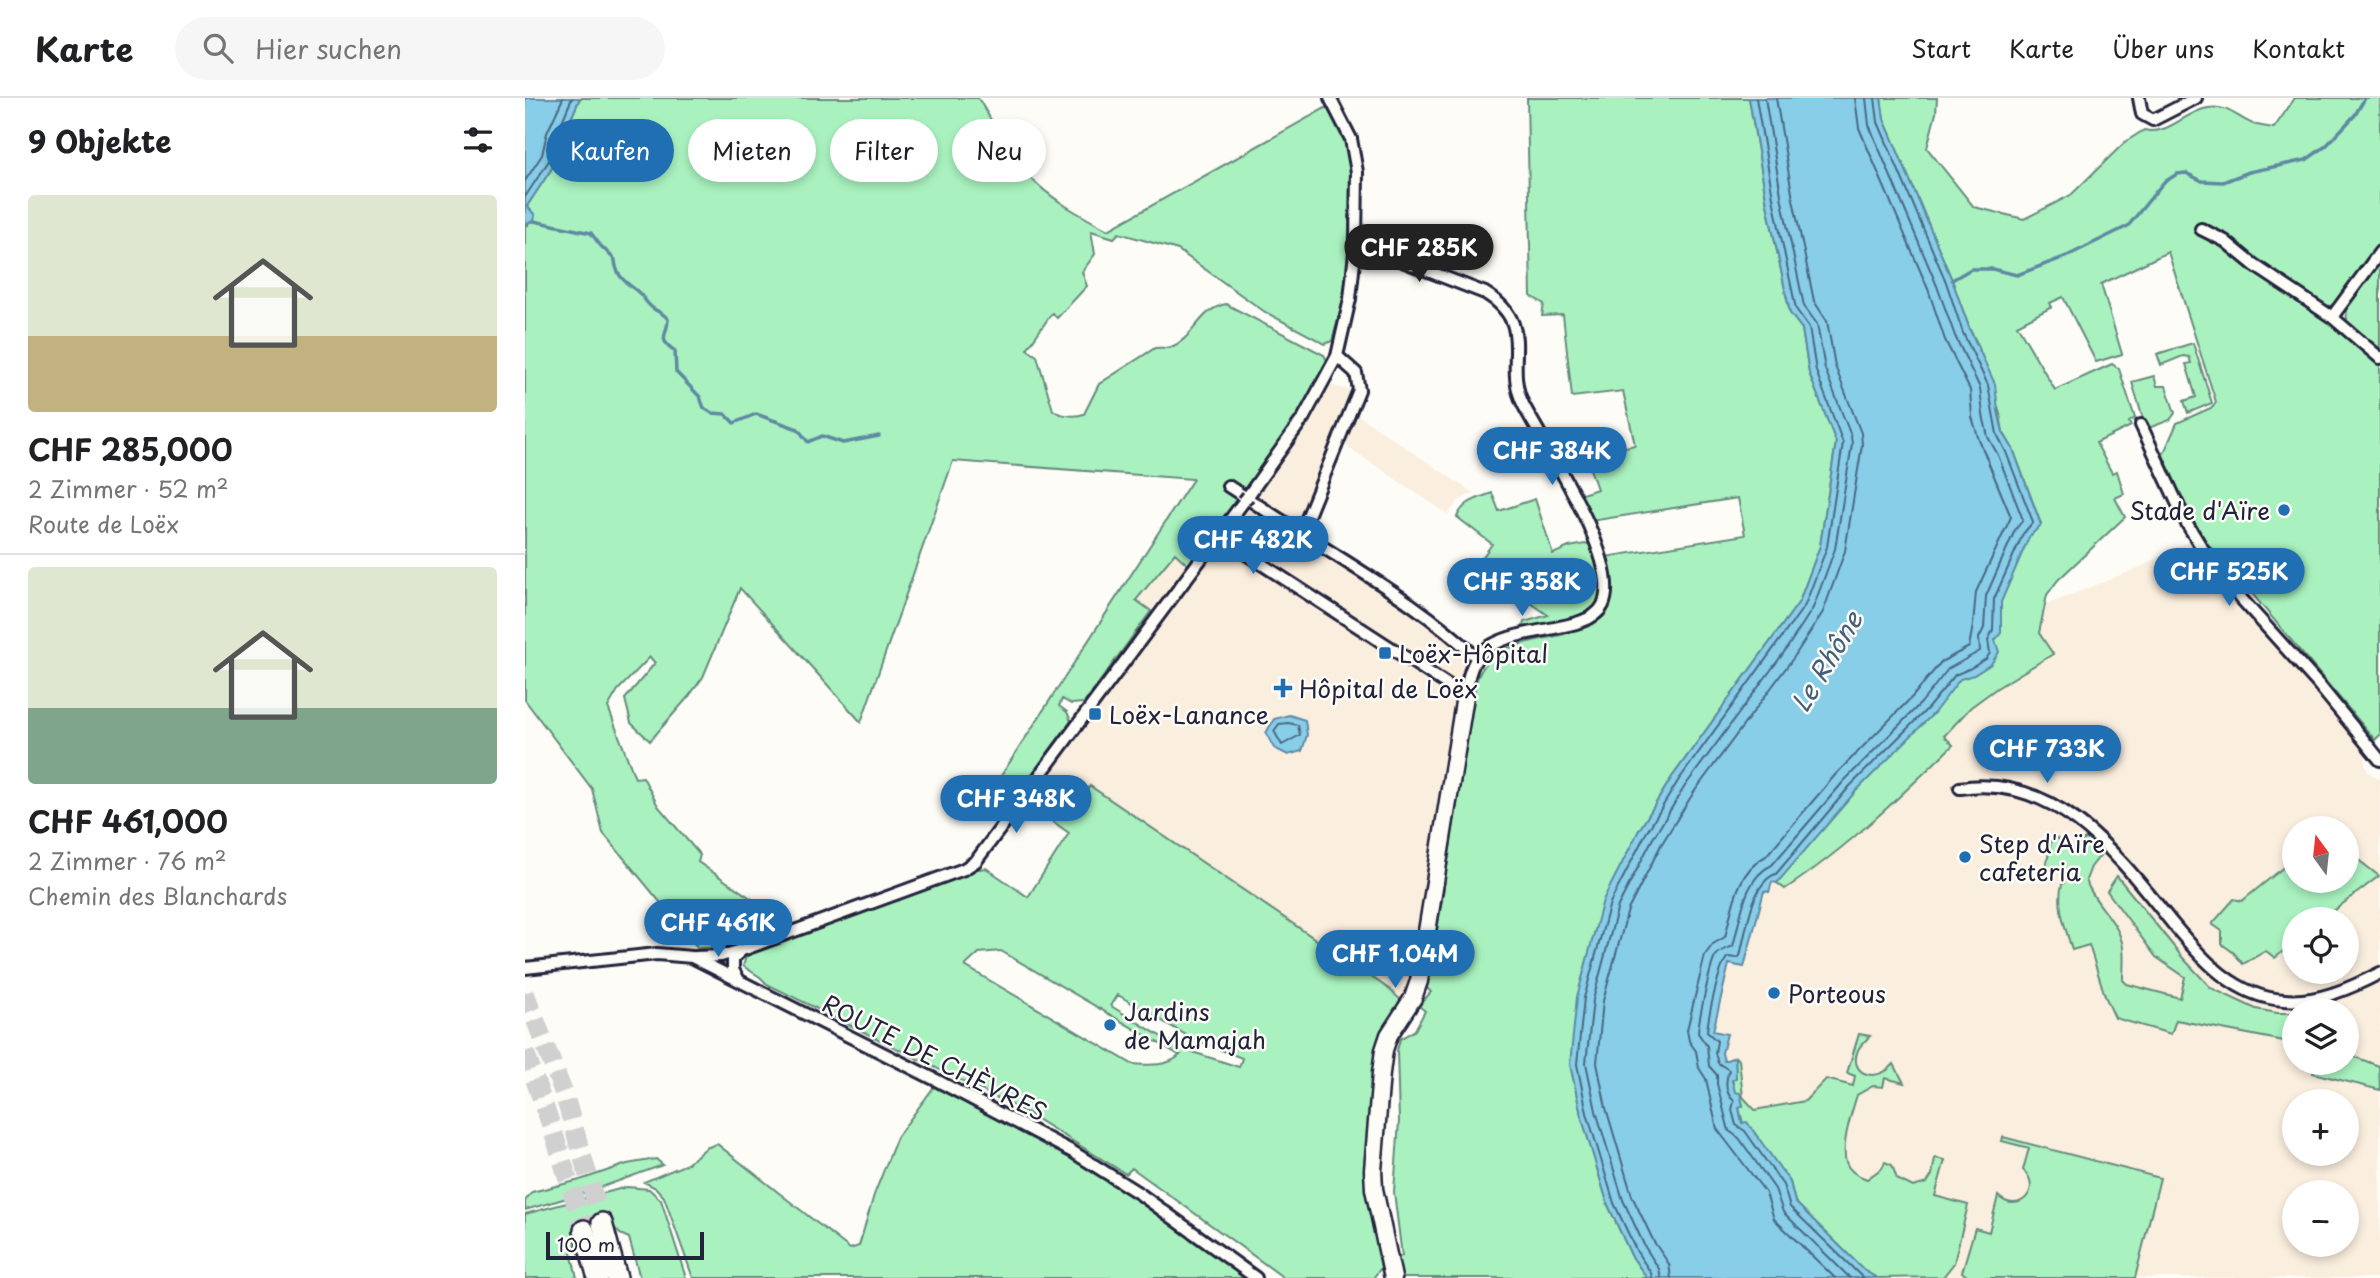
<!DOCTYPE html>
<html lang="de">
<head>
<meta charset="utf-8">
<style>
  body { margin:0; font-family:"Playpen Sans",sans-serif; background:#f6f6f6; color:#202124; height:100vh; display:flex; flex-direction:column; font-size:26px; white-space:nowrap }
  * { box-sizing:border-box; margin:0 }
  p { font-size:23px; color:#757577 }
  .icon { flex:none; width:38px; height:38px; fill:none; stroke:currentColor; stroke-width:2; stroke-linecap:round; stroke-linejoin:round }
  .map { position:relative; flex:1; overflow:hidden }
  .sheet { display:flex; flex-direction:column; background:#fff; width:525px }
  .sheet>* { flex:none }
  .banner { position:absolute; left:21px; top:21px; width:665px; height:63px; display:flex; gap:14px }
  .needle { width:46px; rotate:345deg }
  .fabs { position:absolute; left:1757px; top:718px; display:grid; gap:14px }
  .fabs a { display:grid; place-items:center; width:77px; height:77px; border-radius:50%; background:#fff; box-shadow:0 4px 10px #0003; font-size:35px }
  .scale { position:absolute; left:21px; bottom:18px; width:158px; box-sizing:border-box; padding-left:7px; border:4px solid #22223b; border-top:0; font-size:19px; line-height:24px; white-space:nowrap; color:#22223b; -webkit-text-stroke:5px #fdfcf7; paint-order:stroke }
  .price { position:absolute; translate:-50% -60px; padding:0 16px; border-radius:24px; background:#1f6fb2; color:#fff; font-size:23px; line-height:46px; filter:drop-shadow(0 2px 4px #0008) }
  .price::after { content:''; position:absolute; left:50%; top:42px; width:21px; height:16px; margin-left:-10px; background:inherit; clip-path:polygon(0 0,100% 0,50% 100%) }
  .price.active { background:#222; color:#fff }
  ul { padding:0; list-style:none }
  li { display:grid; align-content:center; gap:14px; height:371px; padding:0 28px }
  li+li { border-top:2px solid #e0e0e0 }
  li span { display:grid; place-items:center; height:217px; border-radius:7px; color:#555 }
  li>.icon { margin-inline-start:auto }
  span .icon { width:126px; height:126px; fill:#fffc; stroke-width:1 }
  li b { font-size:30px }
  h2 { display:flex; justify-content:space-between; align-items:center; height:84px; padding:0 28px; font-size:30px }
  .chip { padding:0 24px; border-radius:32px; background:#fff; box-shadow:0 4px 10px #0003; font-size:24px; line-height:63px }
  .chip.active { background:#1f6fb2; color:#fff }
  header { display:flex; align-items:center; gap:42px; box-sizing:border-box; height:98px; padding:0 35px; background:#fff; border-bottom:2px solid #e0e0e0 }
  header strong { font-size:33px }
  nav { display:flex; gap:38px; margin-inline-start:auto; font-size:24px }
  .search { width:490px; height:63px; background:#f6f6f6; display:flex; align-items:center; gap:18px; box-sizing:border-box; padding:0 24px; border-radius:38px; color:#757577; font-size:26px }
  main { display:flex; flex:1; min-height:0 }
  .map>svg:first-child { display:block }
</style>
</head>
<body>
<header>
<strong>Karte</strong>
<div class="search"><svg class="icon" aria-label="search" viewBox="0 0 24 24"><circle cx="10" cy="10" r="6"/><path d="M15 15l6 6"/></svg>Hier suchen</div>
<nav><a>Start</a><a>Karte</a><a>Über uns</a><a>Kontakt</a></nav>
</header>
<main>
<section class="sheet">
<h2>9 Objekte<svg class="icon" aria-label="filters" viewBox="0 0 24 24"><path d="M4 7h16M4 17h16"/><circle cx="9" cy="7" r="2"/><circle cx="15" cy="17" r="2"/></svg></h2>
<ul>
<li><span style="background:linear-gradient(#dfe7d0 65%,#c2b280 0)"><svg class="icon" aria-label="home" viewBox="0 0 24 24"><path d="M3 11l9-7 9 7M6 9v11h12V9"/></svg></span><div><b>CHF 285,000</b><p>2 Zimmer · 52 m²</p><p>Route de Loëx</p></div></li>
<li><span style="background:linear-gradient(#dfe7d0 65%,#7fa58c 0)"><svg class="icon" aria-label="home" viewBox="0 0 24 24"><path d="M3 11l9-7 9 7M6 9v11h12V9"/></svg></span><div><b>CHF 461,000</b><p>2 Zimmer · 76 m²</p><p>Chemin des Blanchards</p></div></li>
</ul>
</section>
<div class="map">
<svg width="1855" height="1180" viewBox="0 0 1855 1180">
  <rect width="100%" height="100%" fill="#fdfcf7"/>
  <filter id="ink" filterUnits="userSpaceOnUse"><feTurbulence type="fractalNoise" baseFrequency=".0143" numOctaves="2"/><feDisplacementMap in="SourceGraphic" scale="14" xChannelSelector="R" yChannelSelector="G"/><feConvolveMatrix kernelMatrix="1 2 1 2 8 2 1 2 1" color-interpolation-filters="sRGB"/></filter>
  <g filter="url(#ink)">
    <path fill="#faeede" fill-rule="evenodd" d="M 793,284 L 839,296 L 831,316 L 948,395 L 934,402 L 923,416 L 817,345 L 782,439 L 894,513 L 890,520 L 933,550 L 938,558 L 940,567 L 890,886 L 878,904 L 864,891 L 565,689 L 559,698 L 521,671 L 632,518 L 610,502 L 650,455 L 664,466 L 686,435 L 698,423 L 773,318 Z
      M 1666,442 L 1707,498 L 1772,570 L 1835,645 L 1841,654 L 1840,667 L 1843,674 L 1855,682 L 1855,1180 L 1394,1180 L 1218,999 L 1214,963 L 1199,963 L 1198,949 L 1188,933 L 1204,866 L 1219,869 L 1239,793 L 1247,783 L 1260,791 L 1286,774 L 1381,693 L 1428,647 L 1419,638 L 1446,609 L 1472,590 L 1527,556 L 1514,535 L 1521,507 L 1616,469 ZM 1769,730 L 1822,730 L 1822,782 L 1769,782 ZM 1769,821 L 1822,821 L 1822,873 L 1769,873 ZM 1769,912 L 1822,912 L 1822,964 L 1769,964 ZM 1769,1003 L 1822,1003 L 1822,1055 L 1769,1055 ZM 1769,1094 L 1822,1094 L 1822,1146 L 1769,1146 Z"/>
    <path fill="#a9f2bf" stroke="#668a7d" stroke-width="2" fill-rule="evenodd" d="M 55,0 L 453,0 C 469,26 483,54 503,77 C 525,101 555,117 583,132 L 804,8 L 819,38 L 825,61 L 824,158 L 817,207 L 807,243 L 800,246 L 740,214 L 653,152 L 594,135 L 589,140 L 566,133 L 570,156 L 557,174 L 562,188 L 532,220 L 527,215 L 502,251 L 512,258 L 528,312 C 536,318 550,319 559,316 L 574,286 L 630,250 C 636,249 641,251 646,249 C 669,241 674,211 701,206 L 799,257 L 803,264 L 773,318 L 698,423 L 686,435 L 663,467 L 650,455 L 611,502 L 626,513 L 559,605 L 546,606 L 537,601 L 534,608 L 542,614 L 546,623 L 475,720 L 459,704 L 668,381 L 428,363 L 336,624 L 215,490 L 178,579 L 164,598 L 125,643 L 106,625 L 100,601 L 130,565 L 125,559 L 93,592 L 83,609 L 110,680 L 118,679 L 133,708 L 175,757 L 173,764 L 268,829 C 237,840 207,850 173,850 L 78,735 L 67,691 L 0,602 L 0,126 L 3,127 L 2,108 L 31,64 L 37,41 Z
      M 1002,0 L 1224,0 L 1242,106 L 1265,215 L 1277,231 L 1284,275 L 1311,344 L 1295,448 L 1274,504 L 1147,679 L 1113,734 L 1045,966 L 1056,1017 L 1083,1107 L 1106,1157 L 1122,1180 L 874,1180 L 870,1160 L 877,1158 L 869,1094 L 874,1023 L 872,953 L 875,941 L 890,932 L 900,913 L 894,908 L 906,894 L 898,886 L 904,858 L 910,845 L 951,584 C 964,544 1006,545 1040,536 L 1034,524 L 998,529 L 999,524 L 1023,517 L 952,467 L 967,446 L 932,419 C 939,403 952,401 967,395 L 974,413 L 1010,401 L 1028,456 L 1044,449 L 1066,445 L 1081,459 L 1220,437 L 1213,400 L 1066,423 L 1054,397 L 1072,391 L 1064,368 L 1074,366 L 1070,355 L 1110,347 L 1098,293 L 1047,299 L 1038,217 L 1017,218 L 1019,206 L 1006,198 Z
      M 1356,0 L 1412,0 L 1411,15 L 1402,50 L 1449,109 L 1499,121 L 1546,97 L 1600,44 L 1619,32 C 1644,38 1659,14 1683,10 C 1703,7 1711,19 1728,26 C 1735,28 1742,29 1749,30 L 1770,0 L 1855,0 L 1855,146 L 1810,207 L 1797,209 L 1812,227 L 1855,266 L 1855,637 L 1850,642 L 1724,492 L 1718,494 L 1680,445 L 1668,425 L 1638,357 L 1652,325 L 1688,309 L 1691,304 L 1643,154 L 1576,186 L 1597,256 L 1571,264 L 1538,199 L 1525,205 L 1527,209 L 1492,227 L 1530,292 L 1587,266 L 1594,271 L 1610,320 L 1604,324 L 1606,328 L 1571,345 L 1587,375 L 1592,373 L 1599,396 L 1590,400 L 1600,419 L 1533,482 L 1522,497 L 1514,535 L 1528,556 L 1472,590 L 1446,609 L 1419,638 L 1428,647 C 1376,698 1321,751 1260,791 L 1252,785 L 1482,461 L 1516,426 L 1488,351 L 1478,334 L 1475,316 L 1453,247 L 1445,232 L 1427,182 L 1359,21 Z
      M 1855,163 L 1855,254 L 1822,224 L 1821,208 Z
      M 1668,245 L 1687,305 L 1663,315 L 1659,303 L 1671,299 L 1661,266 L 1666,265 L 1664,259 L 1658,258 L 1636,267 L 1632,256 Z
      M 1629,278 L 1632,288 L 1641,288 L 1650,315 L 1645,322 L 1621,331 L 1607,284 Z
      M 530,678 L 558,698 L 565,688 L 864,891 L 878,904 L 843,1054 L 860,1165 L 848,1180 L 759,1180 L 607,1070 L 601,1076 L 502,1015 L 242,886 L 235,879 L 218,868 L 221,859 L 230,853 L 447,772 L 461,770 L 503,799 L 544,735 L 507,709 ZM 476,853 L 654,957 L 655,957 C 643,969 623,967 607,966 L 440,868 L 454,855 ZM 593,897 L 668,941 L 717,960 L 714,969 L 655,950 L 586,908 Z
      M 1527,737 L 1549,752 L 1561,740 L 1577,755 L 1566,769 L 1561,782 C 1568,805 1591,820 1597,844 C 1600,856 1598,870 1598,882 L 1602,886 L 1655,900 L 1660,879 L 1631,859 L 1582,793 L 1592,778 L 1658,860 L 1686,890 L 1731,911 L 1752,915 L 1769,915 L 1769,945 L 1651,922 L 1646,936 L 1590,920 L 1580,898 L 1564,847 L 1547,852 C 1541,831 1531,808 1537,786 L 1539,785 L 1538,772 L 1521,770 Z
      M 1822,753 L 1854,778 L 1798,821 L 1769,821 L 1769,844 L 1750,860 L 1741,853 L 1718,866 L 1709,855 L 1697,846 L 1697,833 L 1687,826 L 1709,801 L 1717,803 L 1769,761 L 1769,782 L 1822,782 Z
      M 1334,936 L 1345,938 C 1341,942 1335,947 1333,952 C 1323,975 1350,987 1369,966 L 1379,985 L 1360,980 L 1358,989 L 1348,988 L 1332,997 C 1327,1014 1310,1060 1327,1073 C 1331,1077 1337,1079 1342,1081 L 1357,1070 L 1360,1064 L 1367,1067 L 1372,1081 L 1388,1089 L 1402,1085 L 1407,1077 L 1410,1060 L 1420,1062 L 1410,1098 L 1443,1107 L 1429,1165 L 1418,1179 L 1352,1180 L 1340,1173 L 1270,1104 L 1265,1084 L 1218,1025 L 1214,1010 L 1218,1008 L 1215,995 L 1210,995 L 1207,981 L 1211,974 L 1210,959 L 1214,962 L 1218,999 L 1230,1012 L 1280,1003 L 1301,981 L 1328,988 L 1330,978 L 1322,975 Z
      M 1822,956 L 1854,968 L 1855,992 L 1788,975 L 1791,964 L 1822,964 Z
      M 411,986 L 547,1058 L 604,1095 L 721,1180 L 168,1180 L 139,1099 L 131,1090 L 119,1084 L 162,1066 L 181,1050 L 192,1046 L 325,1151 L 334,1148 L 349,1097 L 372,1039 Z
      M 1478,1039 L 1635,1080 L 1610,1180 L 1444,1180 L 1437,1174 L 1450,1130 L 1464,1134 L 1473,1098 C 1493,1118 1519,1091 1498,1072 L 1504,1050 L 1477,1043 Z
      M 131,1061 L 138,1067 L 63,1094 L 0,1112 L 0,1103 L 7,1094 L 55,1082 L 102,1066 Z
      M 102,1089 L 124,1091 L 136,1102 L 161,1180 L 115,1180 L 104,1140 L 95,1136 L 83,1123 C 69,1130 52,1130 51,1150 L 46,1154 L 52,1180 L 0,1180 L 0,1116 Z"/>
    <path fill="#88cee9" stroke="#5f89a3" stroke-width="2" d="M 0,0 L 55,0 L 37,41 L 31,64 L 2,108 L 10,117 L 9,123 L 0,126 Z
      M 1224,0 L 1356,0 L 1359,21 L 1427,182 L 1445,232 L 1470,286 L 1473,313 L 1478,334 L 1488,351 L 1516,427 L 1504,439 L 1476,504 L 1476,535 L 1470,542 L 1474,554 L 1466,566 L 1449,577 L 1435,581 L 1408,616 L 1331,693 L 1252,785 L 1247,784 L 1244,794 L 1239,793 L 1219,869 L 1204,866 L 1188,933 L 1202,936 L 1197,955 L 1199,963 L 1210,959 L 1211,980 L 1207,982 L 1210,994 L 1215,995 L 1218,1008 L 1214,1010 L 1217,1025 L 1222,1024 L 1265,1084 L 1270,1104 L 1340,1173 L 1352,1180 L 1122,1180 L 1106,1157 L 1083,1107 L 1056,1017 L 1045,966 L 1052,899 L 1078,802 L 1113,734 L 1147,679 L 1274,504 L 1295,448 L 1311,344 L 1284,275 L 1277,231 L 1265,215 L 1242,106 Z
      M 764,617 L 780,622 L 782,637 L 777,653 L 763,657 L 749,650 L 741,635 L 749,621 Z"/>
    <g fill="none" stroke-linecap="round" stroke-linejoin="round">
      <path stroke="#4b6781" stroke-width="2" d="M 0,83 L 17,57 L 22,35 L 38,0
        M 0,99 L 25,61 L 31,38 L 47,0
        M 763,625 L 773,627 L 775,637 L 757,647 L 749,633 L 754,626 Z
        M 1127,1180 L 1126,1175 L 1112,1154 L 1089,1105 L 1062,1015 L 1052,966 L 1059,900 L 1085,805 L 1120,737 L 1153,683 L 1280,507 L 1302,449 L 1318,345 L 1291,273 L 1284,229 L 1271,211 L 1249,105 L 1231,0
        M 1136,1180 L 1134,1171 L 1120,1149 L 1098,1102 L 1071,1013 L 1061,965 L 1068,902 L 1093,808 L 1127,742 L 1160,688 L 1260,553 L 1288,510 L 1310,451 L 1327,346 L 1326,338 L 1300,271 L 1292,226 L 1279,208 L 1257,103 L 1240,0
        M 1146,1180 L 1144,1166 L 1129,1144 L 1107,1098 L 1081,1010 L 1072,965 L 1078,903 L 1103,812 L 1136,747 L 1169,694 L 1269,559 L 1298,514 L 1320,453 L 1337,347 L 1336,335 L 1310,268 L 1302,223 L 1289,203 L 1268,101 L 1251,0
        M 1310,1180 L 1249,1121 L 1241,1095 L 1192,1031 L 1181,981 L 1174,970 L 1171,953 L 1164,943 L 1162,932 L 1180,857 L 1188,846 L 1200,839 C 1208,809 1211,774 1241,758 L 1311,676 L 1388,598 L 1416,564 L 1444,549 L 1448,527 L 1451,494 L 1486,419 L 1454,342 L 1447,319 L 1445,292 L 1420,242 L 1403,191 L 1334,30 L 1330,0
        M 1325,1180 L 1258,1114 L 1250,1091 L 1214,1040 L 1204,1033 L 1192,986 L 1192,977 L 1184,968 L 1182,948 L 1173,935 C 1173,925 1185,868 1190,859 C 1194,852 1202,851 1208,848 C 1216,821 1218,780 1247,767 L 1319,683 L 1396,605 L 1423,571 L 1455,553 L 1454,540 L 1459,530 L 1461,498 L 1490,432 L 1498,422 L 1473,357 L 1463,339 L 1458,317 L 1455,290 L 1430,238 L 1412,188 L 1344,27 L 1341,0
        M 1338,1180 L 1265,1109 L 1258,1087 L 1220,1033 L 1211,1027 L 1207,1012 L 1209,1003 C 1199,994 1200,983 1204,972 L 1193,965 L 1190,955 L 1192,943 L 1182,934 C 1183,920 1194,866 1203,859 L 1212,860 L 1215,858 C 1221,834 1227,783 1251,776 L 1325,688 L 1402,611 L 1430,577 L 1446,570 L 1461,561 L 1465,555 L 1463,542 L 1468,532 L 1469,501 L 1498,436 L 1508,424 L 1481,354 L 1472,336 L 1463,287 L 1438,235 L 1421,184 L 1353,24 L 1350,0"/>
      <path stroke="#5f89a3" stroke-width="3.5" d="M 9,123 L 66,135 L 75,147 L 90,162 C 91,179 101,184 113,194 C 119,199 122,207 129,211 C 135,215 138,215 143,221 C 143,238 131,240 150,253 L 151,274 L 175,299 L 179,310 L 187,315 L 200,316 L 209,325 L 231,316 L 273,331 L 283,344 L 297,338 L 318,345 L 354,338
        M 1427,182 L 1446,171 L 1467,171 L 1492,177 L 1542,158 L 1603,128 L 1638,85 L 1652,76 L 1661,75 L 1677,83 L 1698,84 L 1724,74 L 1781,62 L 1801,48 L 1830,17 L 1840,0"/>
      <path stroke="#d1d0d1" stroke-width="19" stroke-dasharray="19 10" stroke-linecap="butt" d="M 0,895 L 39,996 L 77,1125
        M 0,954 L 26,1027 L 59,1132"/>
      <g stroke="#22223b" stroke-width="16">
        <path id="street" d="M 1614,0 L 1617,16 L 1628,22 L 1671,0
          M 1676,131 L 1700,143 L 1729,167 L 1807,219 L 1855,260
          M 1807,219 L 1855,154
          M 812,258 L 831,275 L 834,292 L 776,435 C 836,474 900,510 952,560
          M 1616,327 L 1661,424 L 1677,450 L 1712,496 L 1793,586 L 1855,662
          M 703,388 L 776,435
          M 723,398 L 779,319 L 812,258 L 825,201 L 831,145 L 832,74 L 826,41 L 805,0
          M 692,437 L 940,598 C 942,586 944,573 950,563 C 974,523 1062,540 1078,507 C 1098,464 1020,348 999,308 C 976,264 1014,228 960,195 L 831,145
          M 1435,690 C 1533,675 1594,759 1648,826 C 1677,861 1710,899 1759,902 C 1793,905 1826,890 1855,875
          M 170,859 L 196,858 L 220,851 L 439,771 L 451,763 L 719,403
          M 0,870 L 132,856 L 167,859 L 411,982 L 548,1054 L 615,1096 L 731,1180
          M 214,882 L 208,872 L 208,860 L 217,852"/>
      </g>
      <g stroke="#22223b" stroke-width="21">
        <path id="secondary" d="M 868,1180 L 849,1091 L 848,1072 L 856,975 L 859,952 L 864,937 L 888,900 L 894,883 L 940,598"/>
      </g>
      <g stroke="#22223b" stroke-width="24">
        <path id="highway" d="M 77,1125 L 92,1180
          M 59,1132 L 73,1180"/>
      </g>
      <use href="#street" stroke="#fdfcf7" stroke-width="10"/>
      <use href="#secondary" stroke="#fdfcf7" stroke-width="16"/>
      <use href="#highway" stroke="#fdfcf7" stroke-width="19"/>
      <g stroke="#22223b" stroke-width="16" stroke-linecap="butt">
        <path id="street-bridge" d="M 719,403 L 723,398"/>
      </g>
      <use href="#street-bridge" stroke="#fdfcf7" stroke-width="10"/>
    </g>
  </g>
  <g fill="#1f6fb2" stroke="#fdfcf7" stroke-width="2.5">
    <circle cx="1759" cy="412" r="7"/>
    <rect x="853" y="548" width="14" height="14" rx="3.5"/>
    <path d="M754.5 579.5h7v7h7v7h-7v7h-7v-7h-7v-7h7z"/>
    <rect x="563" y="609" width="14" height="14" rx="3.5"/>
    <circle cx="1440" cy="759" r="7"/>
    <circle cx="1249" cy="895" r="7"/>
    <circle cx="585" cy="927" r="7"/>
  </g>
  <g text-anchor="middle" dominant-baseline="central" stroke-width="5" stroke-linejoin="round" paint-order="stroke">
    <g font-size="24" fill="#22223b" stroke="#fdfcf7" text-anchor="start">
      <text x="1745" y="412" text-anchor="end">Stade d'Aïre</text>
      <text x="874" y="555">Loëx-Hôpital</text>
      <text x="774" y="590">Hôpital de Loëx</text>
      <text x="584" y="616">Loëx-Lanance</text>
      <text x="1454" y="745">Step d'Aïre<tspan x="1454" dy="28">cafeteria</tspan></text>
      <text x="1263" y="895">Porteous</text>
      <text x="599" y="913">Jardins<tspan x="599" dy="28">de Mamajah</tspan></text>
    </g>
    <g font-size="24" fill="#22223b" stroke="#fdfcf7">
      <text transform="translate(410 959) rotate(27)">ROUTE DE CHÈVRES</text>
    </g>
    <g font-size="26" font-style="italic" fill="#465e78" stroke="#fdfcf7">
      <text transform="translate(1301 563) rotate(-59)">Le Rhône</text>
    </g>
  </g>
</svg>
<div class="fabs">
<a><svg class="needle" viewBox="-14 -14 28 28"><path d="M0-13l5 13h-10z" fill="#e53935"/><path d="M0 13l5-13h-10z" fill="#757577"/></svg></a>
<a><svg class="icon" aria-label="locate" viewBox="0 0 24 24"><circle cx="12" cy="12" r="6"/><path d="M12 2v4M12 18v4M2 12h4M18 12h4"/></svg></a>
<a><svg class="icon" aria-label="layers" viewBox="0 0 24 24"><path d="M12 4l9 5-9 5-9-5zM3 14l9 5 9-5"/></svg></a>
<a>+</a>
<a>−</a>
</div>
<div class="scale">100 m</div>
<b class="price active" style="left:894px;top:186px">CHF 285K</b>
<b class="price" style="left:1027px;top:389px">CHF 384K</b>
<b class="price" style="left:728px;top:478px">CHF 482K</b>
<b class="price" style="left:1704px;top:510px">CHF 525K</b>
<b class="price" style="left:997px;top:520px">CHF 358K</b>
<b class="price" style="left:1522px;top:687px">CHF 733K</b>
<b class="price" style="left:491px;top:737px">CHF 348K</b>
<b class="price" style="left:193px;top:861px">CHF 461K</b>
<b class="price" style="left:870px;top:892px">CHF 1.04M</b>
<div class="banner">
<a class="chip active">Kaufen</a>
<a class="chip">Mieten</a>
<a class="chip">Filter</a>
<a class="chip">Neu</a>
</div>
</div>
</main>
</body>
</html>
